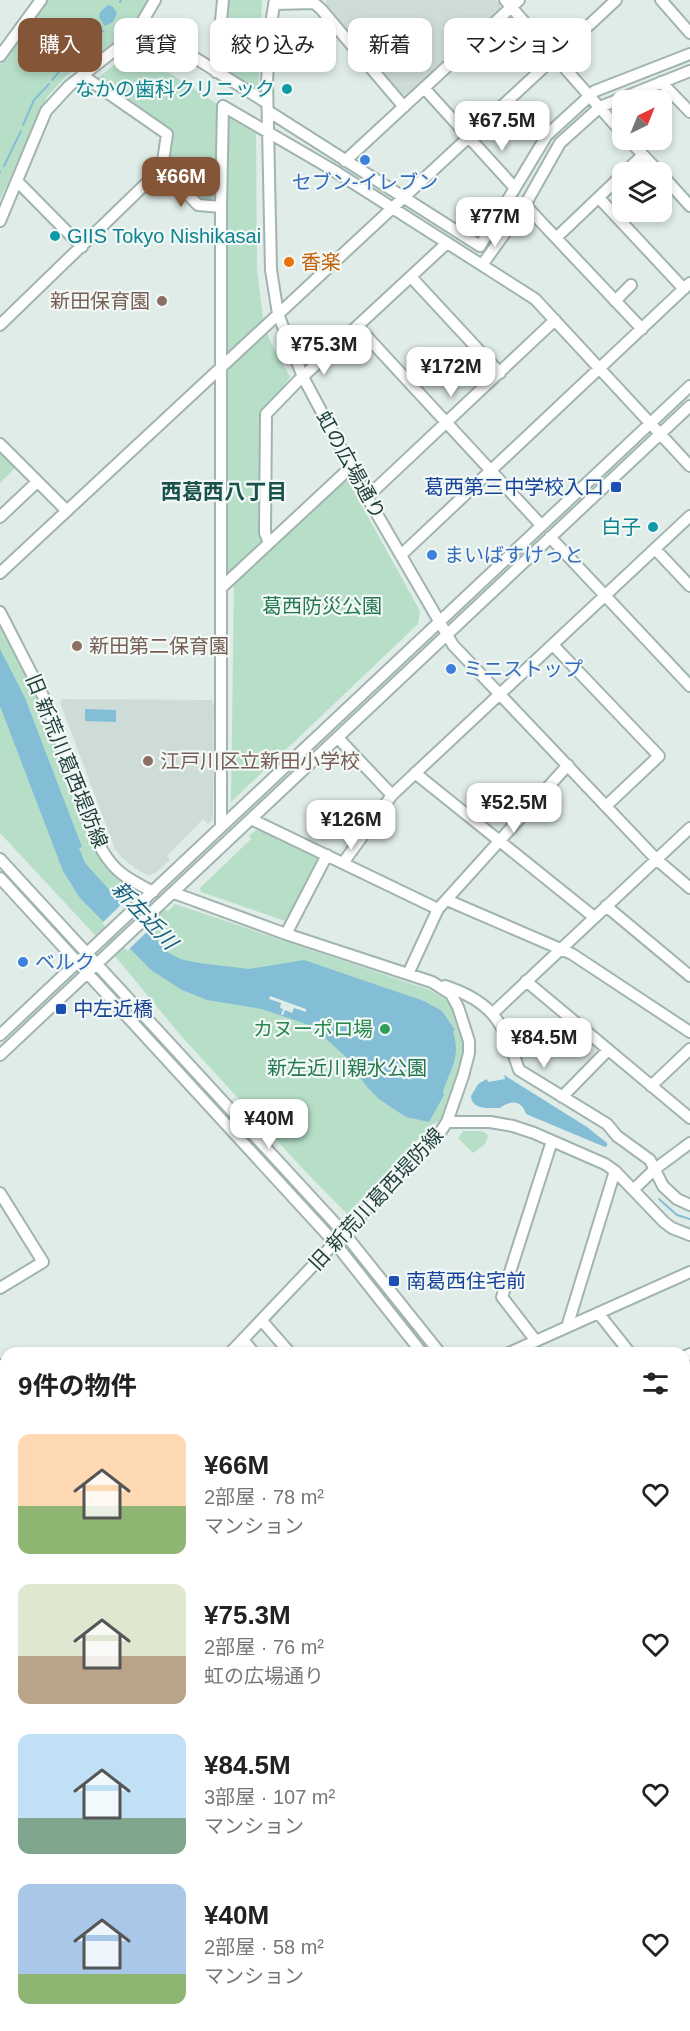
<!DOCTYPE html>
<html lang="ja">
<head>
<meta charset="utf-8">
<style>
  body { margin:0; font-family:Helvetica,"Noto Sans JP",sans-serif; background:#f2f2f2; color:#222; height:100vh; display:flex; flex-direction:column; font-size:22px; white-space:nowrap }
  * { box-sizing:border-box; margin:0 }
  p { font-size:20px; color:#767676 }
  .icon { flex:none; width:33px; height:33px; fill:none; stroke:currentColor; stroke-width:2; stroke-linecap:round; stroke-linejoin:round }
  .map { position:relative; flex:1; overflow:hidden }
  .details { position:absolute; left:0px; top:1347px; width:690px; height:684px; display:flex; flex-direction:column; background:#fff; border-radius:18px 18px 0 0; box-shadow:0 3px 9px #0003 }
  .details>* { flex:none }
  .guide { position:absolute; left:18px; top:18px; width:654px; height:54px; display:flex; gap:12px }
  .needle { width:39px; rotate:43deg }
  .buttons { position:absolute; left:612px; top:90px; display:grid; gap:12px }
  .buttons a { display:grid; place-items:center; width:60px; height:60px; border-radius:12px; background:#fff; box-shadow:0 3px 9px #0003; font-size:30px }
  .price { position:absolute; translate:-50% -51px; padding:0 14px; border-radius:12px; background:#fff; color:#222; font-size:20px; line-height:39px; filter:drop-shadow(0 2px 3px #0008) }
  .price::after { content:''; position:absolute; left:50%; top:36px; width:18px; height:14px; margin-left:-9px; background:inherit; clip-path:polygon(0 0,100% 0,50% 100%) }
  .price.on { background:#845536; color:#fff }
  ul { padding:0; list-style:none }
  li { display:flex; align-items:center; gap:18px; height:150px; padding:0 18px }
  li span { display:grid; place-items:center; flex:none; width:168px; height:120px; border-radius:12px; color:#555 }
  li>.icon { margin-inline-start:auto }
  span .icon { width:72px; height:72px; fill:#fffc; stroke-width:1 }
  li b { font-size:26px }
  h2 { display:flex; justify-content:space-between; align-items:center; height:72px; padding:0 18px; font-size:26px }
  .tag { padding:0 21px; border-radius:12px; background:#fff; box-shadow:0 3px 9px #0003; font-size:21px; line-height:54px }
  .tag.on { background:#845536; color:#fff }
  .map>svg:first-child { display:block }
</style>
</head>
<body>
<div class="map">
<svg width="690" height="2031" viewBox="0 0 690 2031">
  <rect width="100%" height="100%" fill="#e0ece8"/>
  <path fill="#cedcd8" d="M 326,0 L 496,0 L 500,4 L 500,9 L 407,95 L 400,95 L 326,4 Z
    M 62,699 L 212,700 L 212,703 L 214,704 L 213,819 L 208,824 L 203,819 L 167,856 L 170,860 L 154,874 L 148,875 L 139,871 L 122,858 L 115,849 L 60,702 Z
    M 690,1362 L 690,1645 L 684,1637 L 684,1364 Z
    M 0,1628 L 6,1641 L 6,2025 L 144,2025 L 146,2031 L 0,2031 Z
    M 316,2025 L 392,2025 L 384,2031 L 321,2031 Z
    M 466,2025 L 548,2025 L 542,2031 L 460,2031 Z"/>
  <path fill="#b7dfc8" d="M 47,0 L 148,0 L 131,27 L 114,43 L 67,75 L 47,97 L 0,200 L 0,65 L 14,42 Z
    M 224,0 L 262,0 L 258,92 L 216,72 Z
    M 134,50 L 253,127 L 256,133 L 257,270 L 263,317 L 270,341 L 290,377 L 263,413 L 261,546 L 229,576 L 227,574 L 222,203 L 201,201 L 165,163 L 170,131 L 96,79 Z
    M 0,448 L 17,466 L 0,483 Z
    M 343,478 L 347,479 L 420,611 L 418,624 L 231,802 L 234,580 Z
    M 0,626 L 38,698 L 96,852 C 115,882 139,893 168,911 L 175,904 L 430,990 L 448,1000 L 455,1009 L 465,1042 L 466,1054 L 454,1093 L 440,1121 L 431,1125 L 347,1214 L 304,1170 L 182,1037 L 120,962 L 0,833 Z
    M 262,828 L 320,857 L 320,861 L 289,920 L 285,921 L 201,892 L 200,888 L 251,839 L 249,836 L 257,829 Z
    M 463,1131 L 481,1131 L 486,1133 L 488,1136 L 485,1144 L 473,1153 L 458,1138 Z
    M 684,1939 L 690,1946 L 690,2031 L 659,2031 L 654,2025 L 684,2025 Z
    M 221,2025 L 264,2025 L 259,2031 L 225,2031 Z"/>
  <path fill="#83bdd6" d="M 108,5 L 112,6 L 117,13 L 113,22 L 105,26 L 99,17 L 100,12 Z
    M 0,649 L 25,698 L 82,847 L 79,848 L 85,863 L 114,895 L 116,893 L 160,938 L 158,941 L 169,953 L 180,959 L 199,963 L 249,969 L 304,960 L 424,1001 L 442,1011 L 455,1030 L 453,1031 C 461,1057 451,1068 443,1091 L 444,1095 L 429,1122 L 406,1117 L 379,1099 L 367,1087 L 345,1056 L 312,1026 L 262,1009 L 207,1000 L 182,990 L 151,970 L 80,898 L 63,871 L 0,706 Z
    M 85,709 L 116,710 L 116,722 L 85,721 Z
    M 504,1075 L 587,1127 L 607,1143 L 607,1146 L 605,1147 L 526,1114 C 522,1100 510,1100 500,1108 C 489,1108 472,1110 471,1096 L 478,1084 L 487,1079 L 488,1082 L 505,1079 Z"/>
  <path fill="#e0ece8" d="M 127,899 L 153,926 L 127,951 L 102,923 Z
    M 270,996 L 306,1009 L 306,1012 L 294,1008 L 292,1013 L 285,1010 L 283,1015 L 281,1015 L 283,1009 L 280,1008 L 281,1003 L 269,999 Z"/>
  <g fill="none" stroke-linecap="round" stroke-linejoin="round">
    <path stroke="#83bdd6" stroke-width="2" d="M 120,2 L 121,0
      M 52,80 C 67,64 81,36 103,31
      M 23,125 L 34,100 L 49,84
      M 4,166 L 21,131
      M 0,172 L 0,171
      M 659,1199 L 677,1215 L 690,1219"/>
    <g stroke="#a2b4b0" stroke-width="14">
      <path id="minor" d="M 275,0 L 270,29 L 267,81 L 271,270 L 278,314 L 303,377 L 367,497 L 453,645 L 656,859 L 690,888
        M 505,0 L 622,133
        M 661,0 L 690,33
        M 274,4 L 314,3 L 321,9 L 404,107
        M 141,24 L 267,103
        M 0,56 L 41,0
        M 216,72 L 223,0
        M 661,82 L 690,112
        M 424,88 L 515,188
        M 268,111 L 480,246 L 547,135 L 595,91 L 690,54
        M 629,140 L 659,172
        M 345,161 L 519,0
        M 162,168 L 198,205 L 221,207
        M 625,172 L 643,155
        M 662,175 L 690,206
        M 17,181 L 82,247
        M 599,198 L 684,289
        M 525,205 L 642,329
        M 0,221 L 46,111 L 69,86 L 129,39 L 141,24 L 155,0
        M 556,238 L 622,175
        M 482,265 L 525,205 L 560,143 L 600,107 L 690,71
        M 411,277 L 500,373
        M 615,301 L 631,285
        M 0,325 L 162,168 L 167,134 L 82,75
        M 358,327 L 541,525
        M 0,444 L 67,511
        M 367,497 L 555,320
        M 0,517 L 37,482
        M 550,537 L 690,686
        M 269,543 L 265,533 L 266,414 L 297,382 L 447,243
        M 655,549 L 690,586
        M 401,555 L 690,283
        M 0,573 L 616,0
        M 222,587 L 351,467
        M 0,612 L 43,696 L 102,850 C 116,874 129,879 153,892
        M 553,645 L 659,756 L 606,806
        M 338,738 L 392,795
        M 415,773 L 594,917
        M 251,819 L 438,909
        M 221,827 L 221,207 L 223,106 L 333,170 L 535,299 L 690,466
        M 0,859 L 344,1233 L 440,1353
        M 343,863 L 392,795 L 690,516
        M 0,878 L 335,1243 L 422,1353
        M 174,893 L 286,934 L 432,982 L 451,994 L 458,1007 L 469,1041 L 469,1053 L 463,1076 L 447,1122 L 441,1131 L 230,1353
        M 447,900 L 572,954 L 690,1032
        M 606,906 L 690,976
        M 286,934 L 327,855
        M 408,974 L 438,909 L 568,765
        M 526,981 L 690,1118
        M 445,986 C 494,1002 503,1023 519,1070 L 607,1124 L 617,1136 L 650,1160 L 663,1186 L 677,1199 L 690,1205
        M 493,1013 L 690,828
        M 0,1035 L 690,386
        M 0,1055 L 690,406
        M 651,1086 L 690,1049
        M 562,1097 L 608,1050
        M 447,1122 L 490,1122 L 513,1126 L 534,1133 L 605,1164 L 615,1171 L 664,1222 L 672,1228 L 690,1235
        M 633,1190 L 655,1169 L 690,1143
        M 0,1193 L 43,1262 L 0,1288
        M 599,1314 L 630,1353
        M 262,1321 L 290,1353
        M 567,1327 L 615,1171
        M 244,1341 L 254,1353
        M 536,1341 L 502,1297 L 552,1141
        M 509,1353 L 690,1272
        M 684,1357 L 690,1354
        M 0,1365 L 6,1365
        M 0,1447 L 6,1447
        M 0,1529 L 6,1527
        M 0,1597 L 6,1607
        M 684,1657 L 690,1664
        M 684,1680 L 690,1687
        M 684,1903 L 690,1897
        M 684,1928 L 690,1935
        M 163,2025 L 165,2031
        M 309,2025 L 315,2031
        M 640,2025 L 645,2031
        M 550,2031 L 556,2025"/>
    </g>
    <g stroke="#c0c9c8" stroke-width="15">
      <path id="major" d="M 684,1770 L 690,1765
        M 684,1798 L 690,1792
        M 408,2031 L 414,2025
        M 438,2031 L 445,2025"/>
    </g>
    <use href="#minor" stroke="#fff" stroke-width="10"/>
    <use href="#major" stroke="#61a59e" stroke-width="12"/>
  </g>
  <g fill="#0f9aa8" stroke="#f1f8f6" stroke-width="2">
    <circle cx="287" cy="89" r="6"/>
    <circle cx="55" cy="236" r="6"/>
    <circle cx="653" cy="527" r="6"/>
  </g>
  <g fill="#3f7fe0" stroke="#f1f8f6" stroke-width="2">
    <circle cx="365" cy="160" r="6"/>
    <circle cx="432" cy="555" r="6"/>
    <circle cx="451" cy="669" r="6"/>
    <circle cx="23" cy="962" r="6"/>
  </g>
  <circle fill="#e8710a" stroke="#f1f8f6" stroke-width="2" cx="289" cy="262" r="6"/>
  <g fill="#8d6e63" stroke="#f1f8f6" stroke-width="2">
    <circle cx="162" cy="301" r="6"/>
    <circle cx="77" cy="646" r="6"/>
    <circle cx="148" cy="761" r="6"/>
  </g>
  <g fill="#1a4fb4" stroke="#f1f8f6" stroke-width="2">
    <rect x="610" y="481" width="12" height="12" rx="3"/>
    <rect x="55" y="1003" width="12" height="12" rx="3"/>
    <rect x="388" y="1275" width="12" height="12" rx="3"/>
  </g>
  <circle fill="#2e9e5b" stroke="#f1f8f6" stroke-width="2" cx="385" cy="1029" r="6"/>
  <g text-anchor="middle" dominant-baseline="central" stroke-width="4.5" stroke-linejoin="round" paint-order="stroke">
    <g font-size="20" fill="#0d838f" stroke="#f1f8f6" text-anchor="end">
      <text x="275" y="89">なかの歯科クリニック</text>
      <text x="67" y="236" text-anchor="start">GIIS Tokyo Nishikasai</text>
      <text x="641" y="527">白子</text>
    </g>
    <g font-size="20" fill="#366cbe" stroke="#f1f8f6" text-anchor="start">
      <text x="365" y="182" text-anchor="middle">セブン-イレブン</text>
      <text x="444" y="555">まいばすけっと</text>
      <text x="463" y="669">ミニストップ</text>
      <text x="35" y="962">ベルク</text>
    </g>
    <g font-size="20" fill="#c56008" stroke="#f1f8f6" text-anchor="start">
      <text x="301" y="262">香楽</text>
    </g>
    <g font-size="20" fill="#785e54" stroke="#f1f8f6" text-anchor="start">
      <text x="150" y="301" text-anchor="end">新田保育園</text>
      <text x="89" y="646">新田第二保育園</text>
      <text x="160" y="761">江戸川区立新田小学校</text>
    </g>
    <g font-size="20" fill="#1f3e3a" stroke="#f1f8f6">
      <text transform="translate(351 465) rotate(61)">虹の広場通り</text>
      <text transform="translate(67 761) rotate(68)">旧 新荒川葛西堤防線</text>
      <text transform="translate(376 1199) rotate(-47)">旧 新荒川葛西堤防線</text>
    </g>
    <g font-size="20" fill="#164399" stroke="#f1f8f6" text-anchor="start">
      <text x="604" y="487" text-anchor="end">葛西第三中学校入口</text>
      <text x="73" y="1009">中左近橋</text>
      <text x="406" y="1281">南葛西住宅前</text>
    </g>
    <g font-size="20" fill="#267852" stroke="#f1f8f6">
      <text x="322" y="606">葛西防災公園</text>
      <text x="347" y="1068">新左近川親水公園</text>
    </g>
    <g font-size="20" fill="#27864d" stroke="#f1f8f6" text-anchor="end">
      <text x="373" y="1029">カヌーポロ場</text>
    </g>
    <g font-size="21" font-weight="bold" fill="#1a514c" stroke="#f1f8f6">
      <text x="224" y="491">西葛西八丁目</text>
    </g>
    <g font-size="21" font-style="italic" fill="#155d7e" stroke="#f1f8f6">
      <text transform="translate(145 915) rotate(47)">新左近川</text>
    </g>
  </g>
</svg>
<div class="buttons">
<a><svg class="needle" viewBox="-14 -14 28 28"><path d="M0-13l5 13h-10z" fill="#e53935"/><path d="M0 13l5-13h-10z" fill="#767676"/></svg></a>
<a><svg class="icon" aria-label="layers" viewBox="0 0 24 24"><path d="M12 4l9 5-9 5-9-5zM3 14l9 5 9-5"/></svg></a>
</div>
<b class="price" style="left:502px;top:152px">¥67.5M</b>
<b class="price on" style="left:181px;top:208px">¥66M</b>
<b class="price" style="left:495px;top:248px">¥77M</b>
<b class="price" style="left:324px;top:376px">¥75.3M</b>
<b class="price" style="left:451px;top:398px">¥172M</b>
<b class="price" style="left:514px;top:834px">¥52.5M</b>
<b class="price" style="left:351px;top:851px">¥126M</b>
<b class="price" style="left:544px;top:1069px">¥84.5M</b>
<b class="price" style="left:269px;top:1150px">¥40M</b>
<div class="guide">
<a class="tag on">購入</a>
<a class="tag">賃貸</a>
<a class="tag">絞り込み</a>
<a class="tag">新着</a>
<a class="tag">マンション</a>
</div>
<section class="details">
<h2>9件の物件<svg class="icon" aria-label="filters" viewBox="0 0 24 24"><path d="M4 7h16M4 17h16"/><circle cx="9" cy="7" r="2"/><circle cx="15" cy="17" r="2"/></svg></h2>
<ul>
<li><span style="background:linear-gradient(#ffd9b3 60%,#8fb573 0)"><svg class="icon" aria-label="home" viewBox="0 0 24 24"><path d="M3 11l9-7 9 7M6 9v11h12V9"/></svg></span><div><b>¥66M</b><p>2部屋 · 78 m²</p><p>マンション</p></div><svg class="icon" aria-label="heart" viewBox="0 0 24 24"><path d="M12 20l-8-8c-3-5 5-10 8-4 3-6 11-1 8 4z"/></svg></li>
<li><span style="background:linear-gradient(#dfe7d0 60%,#b9a48a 0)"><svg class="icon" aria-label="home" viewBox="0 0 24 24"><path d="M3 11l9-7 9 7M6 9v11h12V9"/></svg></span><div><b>¥75.3M</b><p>2部屋 · 76 m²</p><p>虹の広場通り</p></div><svg class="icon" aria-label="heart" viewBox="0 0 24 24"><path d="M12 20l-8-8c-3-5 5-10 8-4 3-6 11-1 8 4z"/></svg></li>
<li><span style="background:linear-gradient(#bfe0f5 70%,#7fa58c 0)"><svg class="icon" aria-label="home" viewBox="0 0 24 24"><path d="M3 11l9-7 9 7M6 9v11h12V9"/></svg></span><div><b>¥84.5M</b><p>3部屋 · 107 m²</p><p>マンション</p></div><svg class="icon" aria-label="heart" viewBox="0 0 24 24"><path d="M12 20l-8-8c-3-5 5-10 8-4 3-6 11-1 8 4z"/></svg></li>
<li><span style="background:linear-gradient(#a9c7e8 75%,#8fb573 0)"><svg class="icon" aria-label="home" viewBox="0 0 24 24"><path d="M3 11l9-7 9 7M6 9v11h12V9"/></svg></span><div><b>¥40M</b><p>2部屋 · 58 m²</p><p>マンション</p></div><svg class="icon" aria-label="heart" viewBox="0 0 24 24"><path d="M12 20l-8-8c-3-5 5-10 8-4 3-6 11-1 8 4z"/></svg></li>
</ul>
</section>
</div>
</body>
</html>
